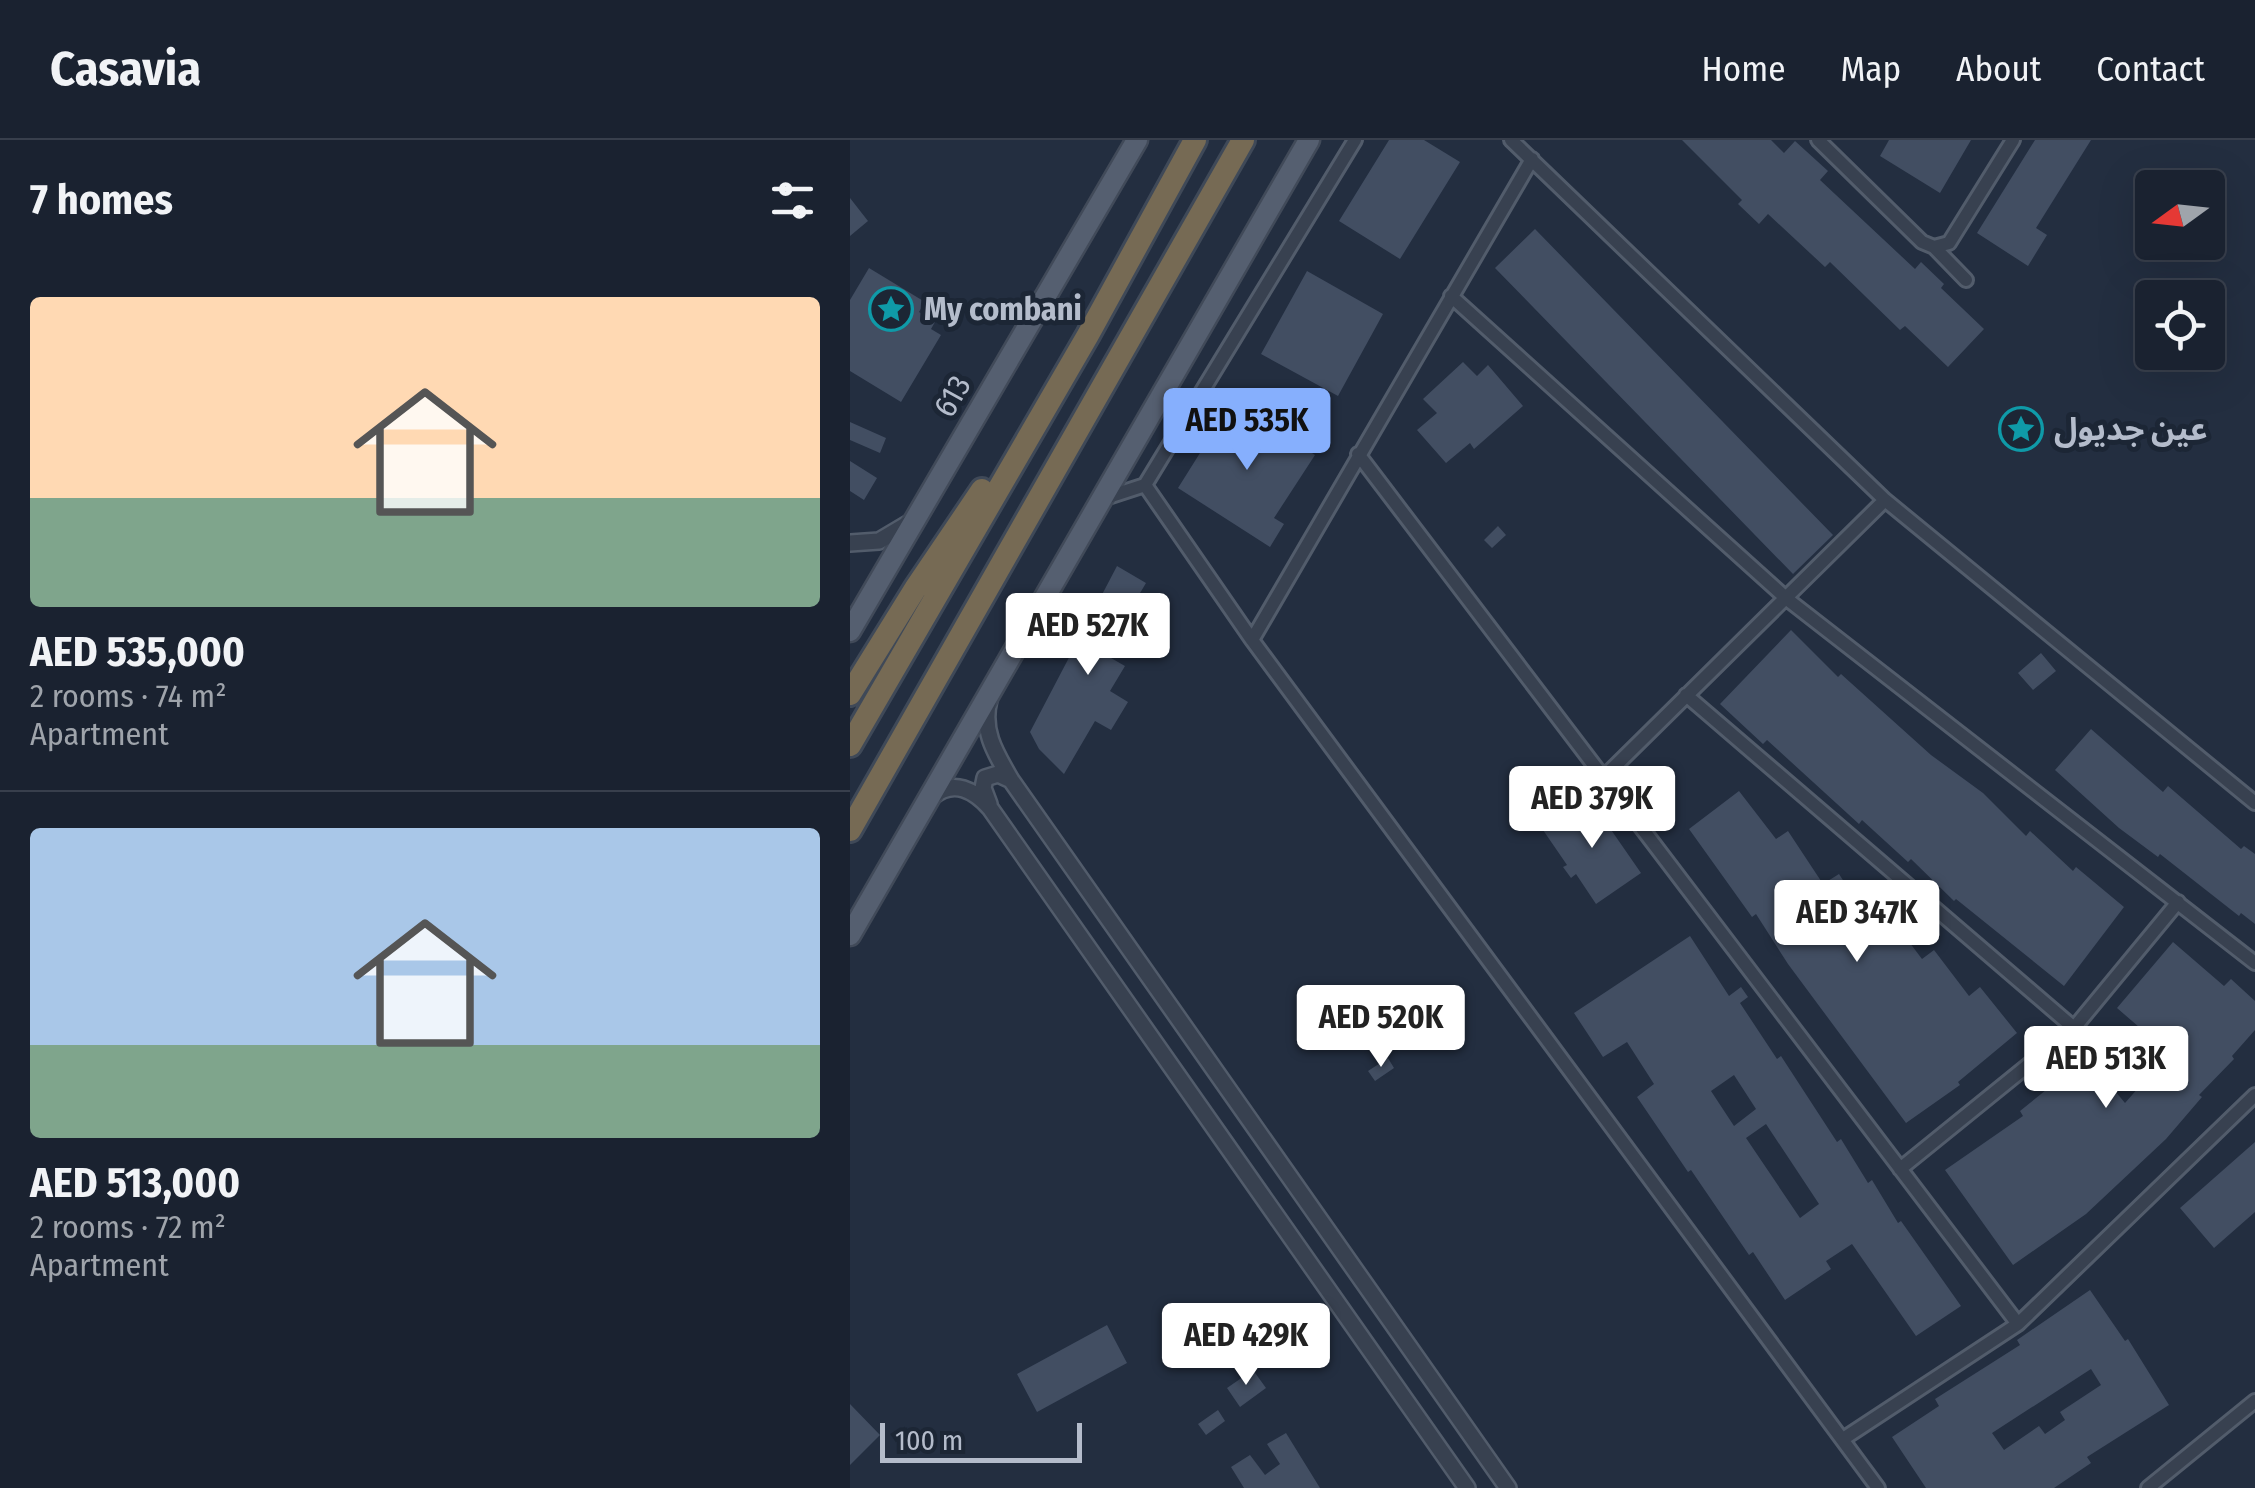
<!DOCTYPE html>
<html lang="en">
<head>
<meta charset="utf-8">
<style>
  body { margin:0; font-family:"Fira Sans Condensed","Noto Sans Arabic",sans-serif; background:#272f3c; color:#f1f3f6; height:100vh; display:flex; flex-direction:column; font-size:38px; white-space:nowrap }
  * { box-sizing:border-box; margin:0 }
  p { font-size:32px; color:#9fa4ab }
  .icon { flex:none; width:55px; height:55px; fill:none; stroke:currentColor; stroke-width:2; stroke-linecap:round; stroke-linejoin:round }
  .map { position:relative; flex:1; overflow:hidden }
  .side { display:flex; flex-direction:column; background:#1a2230; width:850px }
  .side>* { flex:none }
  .needle { width:65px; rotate:255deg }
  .tools { position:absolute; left:1285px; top:30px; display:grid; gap:20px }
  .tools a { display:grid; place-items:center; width:90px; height:90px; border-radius:10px; background:#1a2230; box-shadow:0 10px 40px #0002,0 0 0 2px #383f4c; font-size:50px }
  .scale { position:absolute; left:30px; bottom:25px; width:202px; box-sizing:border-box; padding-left:10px; border:5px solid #b4bccb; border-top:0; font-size:28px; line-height:35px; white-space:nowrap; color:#b4bccb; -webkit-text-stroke:8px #1c2635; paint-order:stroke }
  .price { position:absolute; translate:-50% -85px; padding:0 22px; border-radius:10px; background:#fff; color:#222; font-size:32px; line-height:65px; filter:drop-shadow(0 2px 5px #0008) }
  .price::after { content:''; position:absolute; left:50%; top:60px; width:30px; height:22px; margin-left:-15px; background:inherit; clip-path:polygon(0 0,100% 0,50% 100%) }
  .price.on { background:#86affd; color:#111 }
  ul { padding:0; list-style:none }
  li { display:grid; align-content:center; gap:20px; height:530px; padding:0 30px }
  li+li { border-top:2px solid #383f4c }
  li span { display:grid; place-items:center; height:310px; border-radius:10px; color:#555 }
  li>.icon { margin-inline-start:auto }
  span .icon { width:180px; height:180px; fill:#fffc; stroke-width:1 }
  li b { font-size:42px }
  h2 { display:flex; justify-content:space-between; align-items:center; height:120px; padding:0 30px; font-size:42px }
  header { display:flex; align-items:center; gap:60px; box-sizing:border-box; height:140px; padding:0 50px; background:#1a2230; border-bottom:2px solid #383f4c }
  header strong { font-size:48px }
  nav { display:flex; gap:55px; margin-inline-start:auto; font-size:35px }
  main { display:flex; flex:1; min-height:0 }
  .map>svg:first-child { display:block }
</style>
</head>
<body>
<header>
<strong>Casavia</strong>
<nav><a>Home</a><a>Map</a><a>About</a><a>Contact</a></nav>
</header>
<main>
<section class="side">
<h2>7 homes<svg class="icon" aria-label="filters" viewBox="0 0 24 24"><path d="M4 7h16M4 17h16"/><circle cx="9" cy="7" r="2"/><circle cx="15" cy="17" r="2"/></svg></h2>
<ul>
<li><span style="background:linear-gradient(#ffd9b3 65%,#7fa58c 0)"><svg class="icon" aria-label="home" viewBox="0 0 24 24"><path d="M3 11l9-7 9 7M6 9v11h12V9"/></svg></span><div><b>AED 535,000</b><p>2 rooms · 74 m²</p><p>Apartment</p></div></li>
<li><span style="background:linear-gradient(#a9c7e8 70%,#7fa58c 0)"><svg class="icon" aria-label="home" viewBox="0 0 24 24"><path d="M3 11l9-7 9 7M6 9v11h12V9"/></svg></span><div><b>AED 513,000</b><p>2 rooms · 72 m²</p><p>Apartment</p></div></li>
</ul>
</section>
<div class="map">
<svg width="1405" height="1348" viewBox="0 0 1405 1348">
  <rect width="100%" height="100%" fill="#232e40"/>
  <path fill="#424e62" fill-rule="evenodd" d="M 539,0 L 574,0 L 610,22 L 550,119 L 489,81 Z
    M 832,0 L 921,0 L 934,13 L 945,1 L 978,31 L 970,40 L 1065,129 L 1071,122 L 1094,144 L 1091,148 L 1134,189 L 1098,227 L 1055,186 L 1050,190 L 980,122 L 975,127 L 918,74 L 909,84 L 888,64 L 892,60 Z
    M 1039,0 L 1121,0 L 1090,53 L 1030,16 Z
    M 1185,0 L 1241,0 L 1186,88 L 1197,95 L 1178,126 L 1127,93 Z
    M 0,58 L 18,81 L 0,96 Z
    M 685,89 L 983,395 L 943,434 L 645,128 Z
    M 19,128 L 75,162 L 69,172 L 85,182 L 81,189 L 91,195 L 51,262 L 0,231 L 0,160 Z
    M 457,131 L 533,174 L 488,256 L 411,214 Z
    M 613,222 L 627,236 L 638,225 L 673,266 L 624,309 L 620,303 L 596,323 L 567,290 L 587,273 L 573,259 Z
    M 382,262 L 465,315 L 424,378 L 434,384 L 420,407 L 328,348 Z
    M 0,282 L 36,298 L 30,313 L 0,300 Z
    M 0,321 L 27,338 L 14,360 L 0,351 Z
    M 648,386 L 656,395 L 642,408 L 634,400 Z
    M 267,426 L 296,443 L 254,514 L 275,526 L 260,551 L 278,562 L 261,590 L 245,581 L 214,634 L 189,609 L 180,592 Z
    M 941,490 L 988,537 L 991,534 L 1081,615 L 1133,653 L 1176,696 L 1180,691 L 1223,731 L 1226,727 L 1274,767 L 1214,846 L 1106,759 L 1104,761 L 1061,719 L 1058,722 L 1012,680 L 1009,684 L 917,600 L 913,604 L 870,564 Z
    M 1191,513 L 1206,531 L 1183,550 L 1168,533 Z
    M 1241,589 L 1313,652 L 1318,646 L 1391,709 L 1394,706 L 1405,714 L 1405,784 L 1391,773 L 1389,776 L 1310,714 L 1308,717 L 1269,688 L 1205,630 Z
    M 889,651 L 926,699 L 938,691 L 973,744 L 989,734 L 1020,782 L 1035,770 L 1072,819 L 1084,810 L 1119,856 L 1130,847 L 1167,893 L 1108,942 L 1110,945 L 1056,983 L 938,824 L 906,774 L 902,777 L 839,689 Z
    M 739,658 L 791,733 L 746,764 L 726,734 L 721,738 L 713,727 L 717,725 L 693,690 Z
    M 840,796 L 879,856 L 891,847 L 898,857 L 890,863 L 927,919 L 931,916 L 987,1002 L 991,999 L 1018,1043 L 1022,1040 L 1048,1083 L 1051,1081 L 1111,1166 L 1066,1196 L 1002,1104 L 976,1121 L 981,1129 L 935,1160 L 903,1112 L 899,1115 L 841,1030 L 838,1032 L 787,957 L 804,944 L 777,902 L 753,917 L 724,873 ZM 884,935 L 906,969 L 884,986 L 861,951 ZM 916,984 L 969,1064 L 950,1078 L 896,998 Z
    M 1323,802 L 1374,846 L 1381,839 L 1405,861 L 1405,890 L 1382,916 L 1384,919 L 1349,955 L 1352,957 L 1316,999 L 1236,1074 L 1163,1125 L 1095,1030 L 1173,976 L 1170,971 L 1237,917 L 1275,963 L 1319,913 L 1267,868 Z
    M 538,918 L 544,928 L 525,941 L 518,931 Z
    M 1405,1002 L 1405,1072 L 1364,1108 L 1330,1068 Z
    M 1240,1150 L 1275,1201 L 1278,1199 L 1319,1265 L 1237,1317 L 1241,1323 L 1204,1348 L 1076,1348 L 1042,1297 L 1089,1266 L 1085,1259 L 1170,1205 L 1167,1200 ZM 1241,1229 L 1251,1245 L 1210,1272 L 1215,1280 L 1195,1294 L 1189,1286 L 1154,1310 L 1142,1293 Z
    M 257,1185 L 277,1223 L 187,1272 L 167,1234 Z
    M 403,1230 L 416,1248 L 390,1267 L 377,1248 Z
    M 0,1264 L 30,1295 L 0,1325 Z
    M 368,1270 L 375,1281 L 356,1295 L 348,1284 Z
    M 436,1293 L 470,1348 L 394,1348 L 381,1327 L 400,1315 L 415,1335 L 430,1324 L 417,1304 Z"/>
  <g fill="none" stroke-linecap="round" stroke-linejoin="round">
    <g stroke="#525c6b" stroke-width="18">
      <path id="minor" d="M 505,0 L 295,345 L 402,500 L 1028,1348
        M 661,0 L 1035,360 L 1405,663
        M 968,0 L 1072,102 L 1084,107 L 1099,103 L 1163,0
        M 1084,107 L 1116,140
        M 601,156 L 937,459 L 1405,823
        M 508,314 L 1168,1184
        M 252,359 L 295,345
        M 402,500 L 682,19
        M 836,555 L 1224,888
        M 753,638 L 1035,360
        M 1050,1029 L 1224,888 L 1328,762
        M 993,1299 L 1168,1184 L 1405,955
        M 1298,1348 L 1405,1261"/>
    </g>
    <g stroke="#525c6b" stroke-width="20">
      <path id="tertiary" d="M 0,403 L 29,401 L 61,382
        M 139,560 C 131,591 146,614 161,640 L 658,1348
        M 83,656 C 104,639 124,650 140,668 L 617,1348
        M 139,664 L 133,648 L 135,638 L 148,634 L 161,640"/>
    </g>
    <g stroke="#414a59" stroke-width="25">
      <path id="primary" d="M 0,491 L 287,0
        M 0,795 L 459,0"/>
    </g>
    <g stroke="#3f4958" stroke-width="28">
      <path id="motorway" d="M 0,554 L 65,449 L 132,350
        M 0,605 L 238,195 L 345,0
        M 0,690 L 393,0"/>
    </g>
    <use href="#minor" stroke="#384150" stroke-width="12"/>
    <use href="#tertiary" stroke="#384150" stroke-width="15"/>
    <use href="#primary" stroke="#555f70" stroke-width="20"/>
    <use href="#motorway" stroke="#766a54" stroke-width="22"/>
  </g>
  <defs>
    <g id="sight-ring" transform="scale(2.25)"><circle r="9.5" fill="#1c2635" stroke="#0f9aa8" stroke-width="1.5"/><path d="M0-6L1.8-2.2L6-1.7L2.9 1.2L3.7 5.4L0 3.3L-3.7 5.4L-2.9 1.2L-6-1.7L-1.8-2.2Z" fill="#0f9aa8"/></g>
  </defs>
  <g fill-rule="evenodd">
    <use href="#sight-ring" x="41" y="169"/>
    <use href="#sight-ring" x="1171" y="289"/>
  </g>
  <g text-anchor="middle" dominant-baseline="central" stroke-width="10" stroke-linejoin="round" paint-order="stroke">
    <g font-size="32" font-weight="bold" fill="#b4bccb" stroke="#1c2635" text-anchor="start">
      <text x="74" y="169">My combani</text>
      <text x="1204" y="289">عين جديول</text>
    </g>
    <g font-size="32" fill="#b4bccb" stroke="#1c2635">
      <text transform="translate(102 256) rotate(-61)">613</text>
    </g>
  </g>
</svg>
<div class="tools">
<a><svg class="needle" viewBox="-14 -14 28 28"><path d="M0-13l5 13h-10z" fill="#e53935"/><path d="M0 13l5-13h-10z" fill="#9fa4ab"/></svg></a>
<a><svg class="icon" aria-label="locate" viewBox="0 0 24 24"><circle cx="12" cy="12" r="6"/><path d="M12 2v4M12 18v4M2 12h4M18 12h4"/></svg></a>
</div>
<div class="scale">100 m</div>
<b class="price on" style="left:397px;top:333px">AED 535K</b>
<b class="price" style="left:238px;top:538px">AED 527K</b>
<b class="price" style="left:742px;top:711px">AED 379K</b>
<b class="price" style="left:1007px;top:825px">AED 347K</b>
<b class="price" style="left:531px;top:930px">AED 520K</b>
<b class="price" style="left:1256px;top:971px">AED 513K</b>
<b class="price" style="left:396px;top:1248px">AED 429K</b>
</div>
</main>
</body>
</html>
